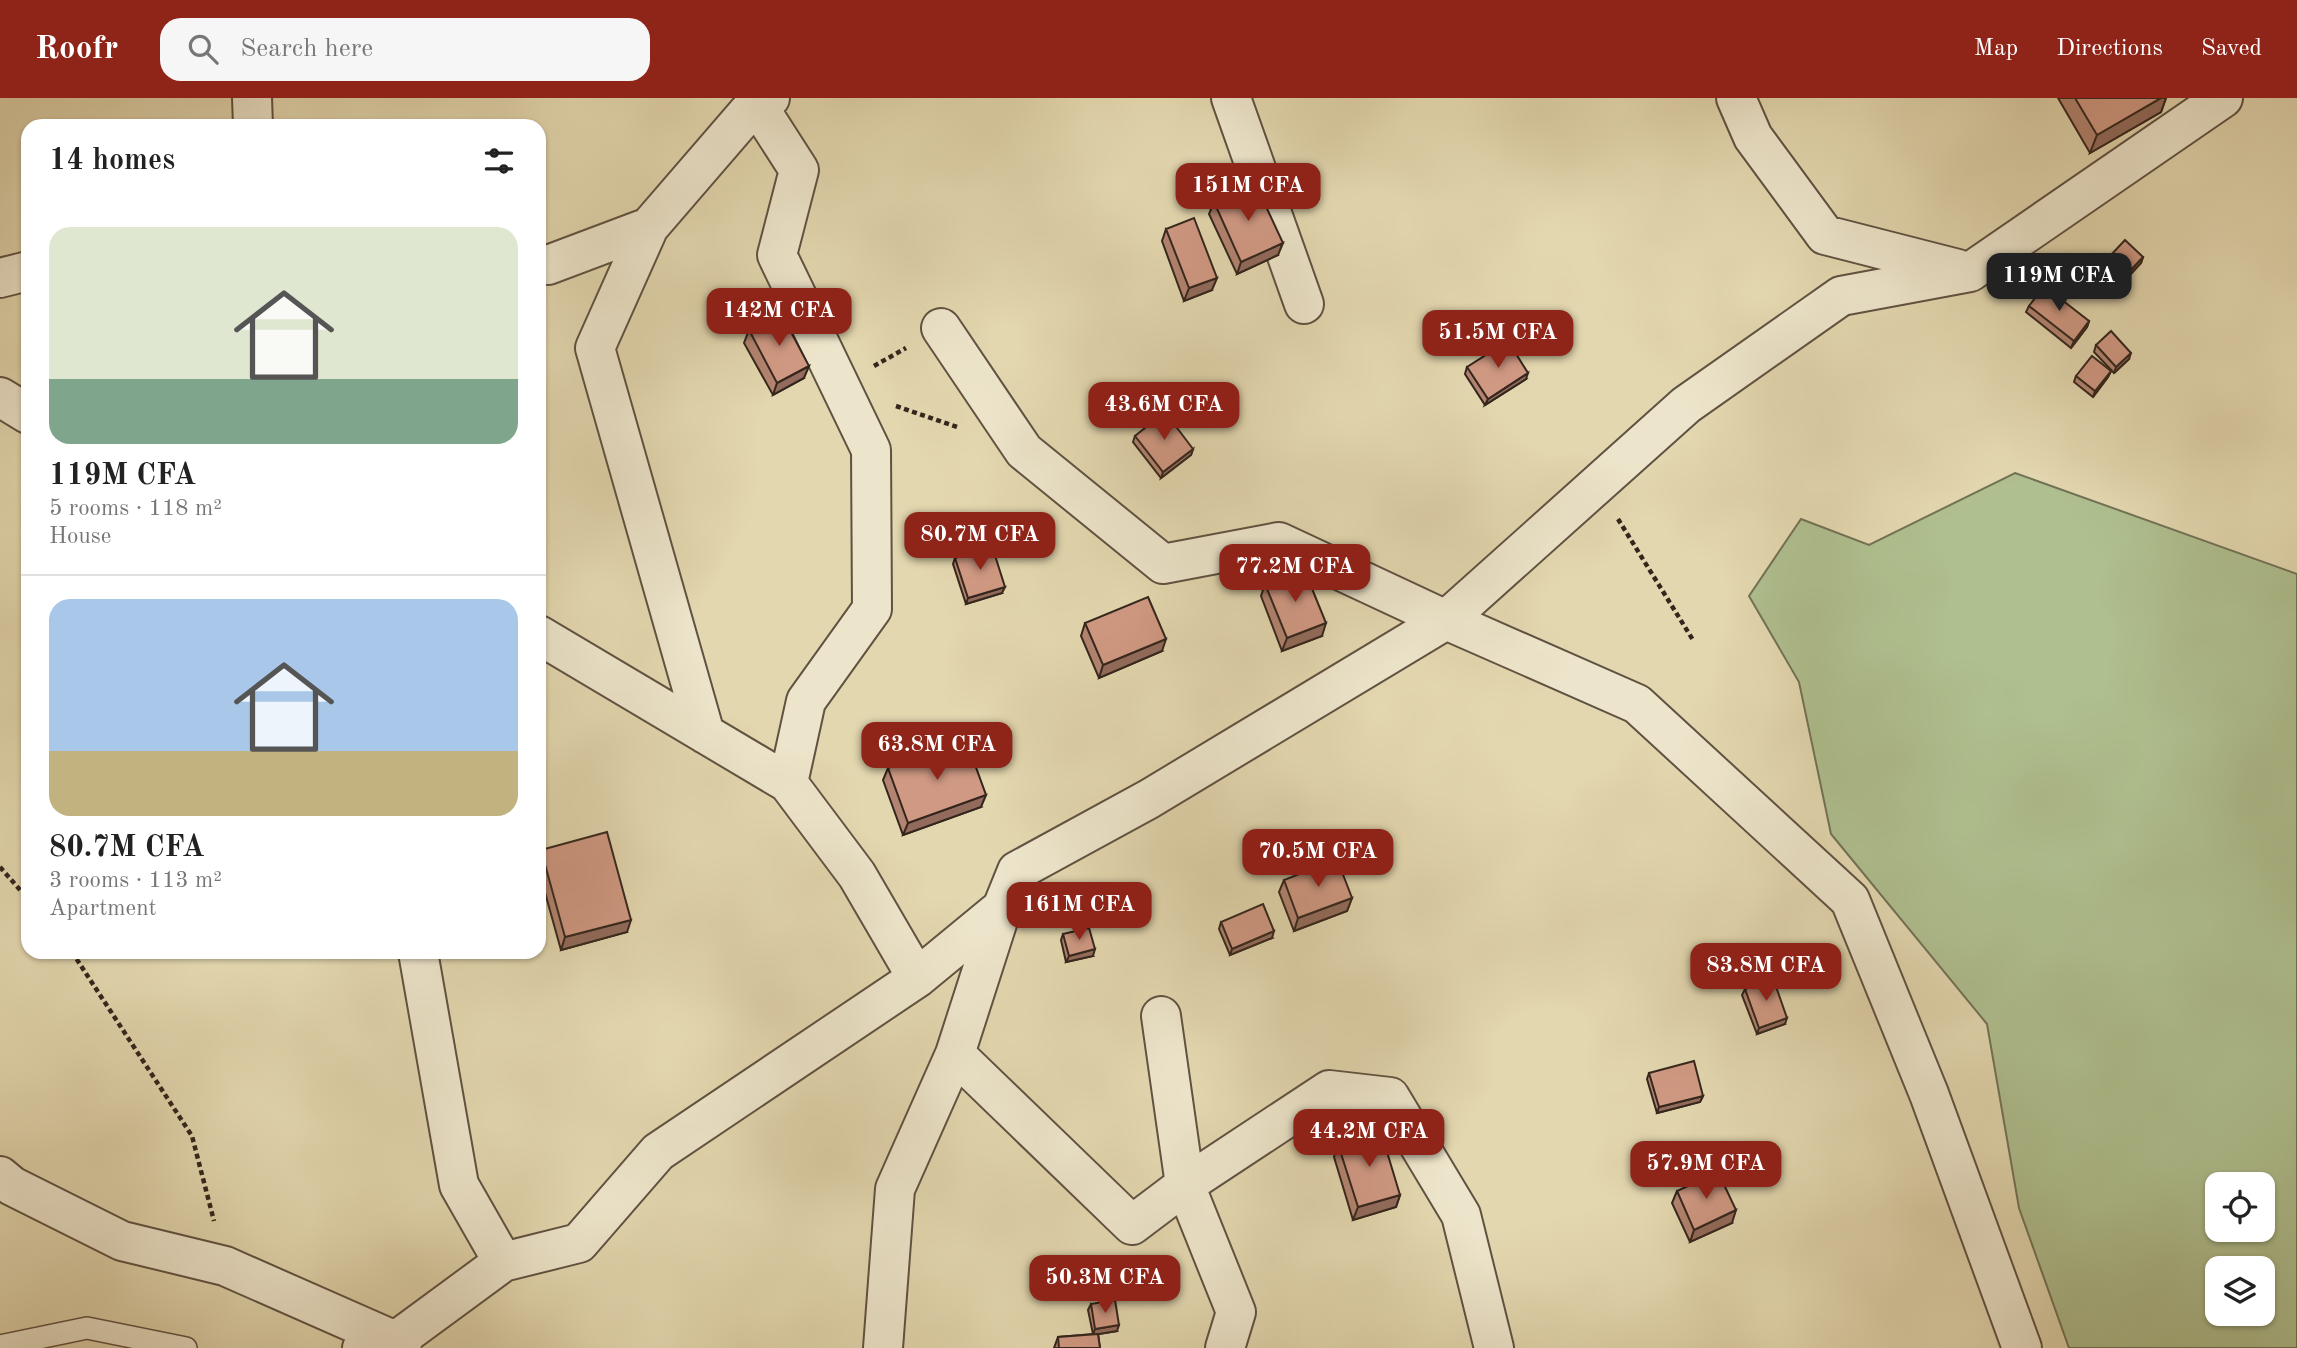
<!DOCTYPE html>
<html lang="en">
<head>
<meta charset="utf-8">
<style>
  body { margin:0; font-family:"Old Standard TT",serif; background:#f6f6f6; color:#222; height:100vh; display:flex; flex-direction:column; font-size:26px; white-space:nowrap }
  * { box-sizing:border-box; margin:0 }
  p { font-size:23px; color:#767676 }
  .icon { flex:none; width:38px; height:38px; fill:none; stroke:currentColor; stroke-width:2; stroke-linecap:round; stroke-linejoin:round }
  .map { position:relative; flex:1; overflow:hidden }
  .sheet { position:absolute; left:21px; top:21px; width:525px; height:840px; display:flex; flex-direction:column; background:#fff; border-radius:21px; box-shadow:0 2px 5px #0004 }
  .sheet>* { flex:none }
  .controls { position:absolute; left:2205px; top:1074px; display:grid; gap:14px }
  .controls a { display:grid; place-items:center; width:70px; height:70px; border-radius:14px; background:#fff; box-shadow:0 2px 5px #0004; font-size:35px }
  .price { position:absolute; translate:-50% -60px; padding:0 16px; border-radius:14px; background:#8f2418; color:#fff; font-size:23px; line-height:46px; filter:drop-shadow(0 2px 4px #0008) }
  .price::after { content:''; position:absolute; left:50%; top:42px; width:21px; height:16px; margin-left:-10px; background:inherit; clip-path:polygon(0 0,100% 0,50% 100%) }
  .price.active { background:#222; color:#fff }
  ul { padding:0; list-style:none }
  li { display:grid; align-content:center; gap:14px; height:371px; padding:0 28px }
  li+li { border-top:2px solid #e0e0e0 }
  li span { display:grid; place-items:center; height:217px; border-radius:21px; color:#555 }
  li>.icon { margin-inline-start:auto }
  span .icon { width:126px; height:126px; fill:#fffc; stroke-width:1 }
  li b { font-size:30px }
  h2 { display:flex; justify-content:space-between; align-items:center; height:84px; padding:0 28px; font-size:30px }
  header { display:flex; align-items:center; gap:42px; box-sizing:border-box; height:98px; padding:0 35px; background:#8f2418; color:#fff }
  header strong { font-size:33px }
  nav { display:flex; gap:38px; margin-inline-start:auto; font-size:24px }
  .search { width:490px; height:63px; background:#f6f6f6; display:flex; align-items:center; gap:18px; box-sizing:border-box; padding:0 24px; border-radius:21px; color:#767676; font-size:26px }
  .map>svg:first-child { display:block }
</style>
</head>
<body>
<header>
<strong>Roofr</strong>
<div class="search"><svg class="icon" aria-label="search" viewBox="0 0 24 24"><circle cx="10" cy="10" r="6"/><path d="M15 15l6 6"/></svg>Search here</div>
<nav><a>Map</a><a>Directions</a><a>Saved</a></nav>
</header>
<div class="map">
<svg width="2297" height="1250" viewBox="0 0 2297 1250">
  <rect width="100%" height="100%" fill="#e3d7af"/>
  <filter id="stains"><feTurbulence type="fractalNoise" baseFrequency=".00286" numOctaves="4"/><feColorMatrix values="0 0 0 0 .2 0 0 0 0 .09 0 0 0 0 .02 0 0 0 .5 -.17"/></filter>
  <radialGradient id="worn" r=".72"><stop offset=".6" stop-color="#630" stop-opacity="0"/><stop offset="1" stop-color="#630" stop-opacity=".3"/></radialGradient>
  <path fill="#afbf8f" stroke="#727256" stroke-width="2" fill-rule="evenodd" d="M 2015,375 L 2297,476 L 2297,1250 L 2069,1250 L 2019,1110 L 1987,926 L 1831,736 L 1799,584 L 1749,498 L 1801,421 L 1869,447 ZM 2217,1087 L 2263,1087 L 2263,1132 L 2217,1132 ZM 2217,1171 L 2263,1171 L 2263,1216 L 2217,1216 Z"/>
  <g fill="none" stroke-linecap="round" stroke-linejoin="round">
    <g stroke="#605242" stroke-width="24">
      <path id="lane" d="M 0,1248 L 87,1230 L 186,1250"/>
    </g>
    <g stroke="#605242" stroke-width="42">
      <path id="street" d="M 252,0 L 253,28
        M 770,0 L 756,5 L 799,72 L 777,157 L 871,352 L 872,511 L 806,603 L 788,685
        M 1231,0 L 1304,206
        M 1736,0 L 1753,39 L 1825,137 L 1958,171
        M 649,129 L 595,250 L 705,636
        M 539,166 L 548,167 L 649,129 L 756,5 L 754,0
        M 0,180 L 28,173
        M 941,230 L 1024,353 L 1163,466 L 1279,444 L 1446,522 L 1686,307 L 1841,198 L 1970,174 L 2223,0
        M 0,299 L 28,316
        M 539,537 L 788,685 L 857,777 L 917,880
        M 1002,810 L 1017,773 L 1149,701 L 1446,522 L 1637,606 L 1850,802 L 1929,996 L 2022,1250
        M 418,854 L 459,1087 L 503,1164
        M 1161,918 L 1185,1087 L 1236,1214 L 1225,1250
        M 955,956 L 1132,1127 L 1185,1087 L 1329,992 L 1390,999 L 1461,1117 L 1494,1250
        M 0,1078 L 12,1088 L 122,1143 L 225,1168 L 402,1246
        M 362,1250 L 397,1242 L 503,1164 L 579,1145 L 658,1054 L 917,880 L 1002,810 L 955,956 L 895,1091 L 883,1250"/>
    </g>
    <path stroke="#34261d" stroke-width="4.5" stroke-dasharray="5 3.5" stroke-linecap="butt" d="M 874,268 L 906,250
      M 896,308 L 957,329
      M 1618,421 L 1693,542
      M 0,769 L 28,801
      M 72,854 L 192,1038 L 214,1123"/>
    <use href="#lane" stroke="#ede5cb" stroke-width="21"/>
    <use href="#street" stroke="#ede5cb" stroke-width="38"/>
  </g>
  <path fill="#b38471" stroke="#34261d" stroke-width="2" d="M 2058,0 L 2166,0 L 2161,14 L 2090,55 Z
    M 1214,104 L 1278,157 L 1237,176 L 1209,116 Z
    M 1166,131 L 1212,192 L 1184,203 L 1162,143 Z
    M 2110,158 L 2143,159 L 2141,165 L 2126,181 L 2108,164 Z
    M 2029,208 L 2089,223 L 2087,229 L 2071,250 L 2026,214 Z
    M 749,232 L 804,280 L 773,297 L 744,245 Z
    M 2096,247 L 2129,261 L 2114,275 L 2094,254 Z
    M 1467,269 L 1526,281 L 1485,307 L 1465,276 Z
    M 2111,273 L 2108,279 L 2093,299 L 2074,284 L 2076,278 Z
    M 1135,338 L 1193,351 L 1191,357 L 1161,380 L 1133,344 Z
    M 955,460 L 1002,495 L 966,506 L 953,466 Z
    M 1265,486 L 1322,538 L 1282,553 L 1261,498 Z
    M 1085,525 L 1162,553 L 1099,580 L 1081,538 Z
    M 888,670 L 981,709 L 903,737 L 883,682 Z
    M 541,752 L 627,834 L 561,852 L 539,773 L 539,757 Z
    M 1284,782 L 1352,800 L 1347,813 L 1294,833 L 1279,794 Z
    M 1221,824 L 1272,840 L 1230,857 L 1219,831 Z
    M 1063,836 L 1093,858 L 1066,864 L 1061,842 Z
    M 1745,891 L 1785,926 L 1757,936 L 1742,897 Z
    M 1649,975 L 1703,998 L 1700,1004 L 1657,1015 L 1647,981 Z
    M 1338,1046 L 1400,1097 L 1396,1109 L 1353,1122 L 1334,1059 Z
    M 1677,1093 L 1732,1125 L 1690,1144 L 1672,1105 Z
    M 1091,1206 L 1117,1233 L 1098,1236 L 1100,1250 L 1054,1250 L 1058,1239 L 1093,1236 L 1088,1212 Z"/>
  <path fill="#926b5c" stroke="#34261d" stroke-width="2" d="M 2161,0 L 2166,0 L 2161,14 L 2090,55 L 2097,37 Z
    M 1283,145 L 1278,157 L 1237,176 L 1241,164 Z
    M 2143,159 L 2141,165 L 2126,181 L 2128,175 Z
    M 1217,180 L 1212,192 L 1184,203 L 1189,190 Z
    M 2089,223 L 2087,229 L 2071,250 L 2074,243 Z
    M 2131,255 L 2129,261 L 2114,275 L 2116,269 Z
    M 809,268 L 804,280 L 773,297 L 777,285 Z
    M 2111,273 L 2108,279 L 2093,299 L 2095,293 Z
    M 1528,275 L 1526,281 L 1485,307 L 1488,301 Z
    M 1193,351 L 1191,357 L 1161,380 L 1163,374 Z
    M 1005,489 L 1002,495 L 966,506 L 968,500 Z
    M 1326,525 L 1322,538 L 1282,553 L 1287,540 Z
    M 1166,541 L 1162,553 L 1099,580 L 1103,567 Z
    M 986,697 L 981,709 L 903,737 L 908,725 Z
    M 1352,800 L 1347,813 L 1294,833 L 1298,820 Z
    M 631,822 L 627,834 L 561,852 L 565,839 Z
    M 1274,833 L 1272,840 L 1230,857 L 1232,851 Z
    M 1095,851 L 1093,858 L 1066,864 L 1069,858 Z
    M 1787,920 L 1785,926 L 1757,936 L 1759,930 Z
    M 1703,998 L 1700,1004 L 1657,1015 L 1659,1009 Z
    M 1400,1097 L 1396,1109 L 1353,1122 L 1358,1109 Z
    M 1736,1112 L 1732,1125 L 1690,1144 L 1694,1132 Z
    M 1119,1227 L 1117,1233 L 1093,1237 L 1095,1231 Z"/>
  <path fill="#d09983" stroke="#34261d" stroke-width="2" d="M 2075,0 L 2161,0 L 2097,37 Z
    M 1255,85 L 1283,145 L 1241,164 L 1214,104 Z
    M 1194,120 L 1217,180 L 1189,190 L 1166,131 Z
    M 2125,142 L 2143,159 L 2128,175 L 2110,158 Z
    M 2044,188 L 2089,223 L 2074,243 L 2029,208 Z
    M 781,215 L 809,268 L 777,285 L 749,232 Z
    M 2111,233 L 2131,255 L 2116,269 L 2096,247 Z
    M 1508,243 L 1528,275 L 1488,301 L 1467,269 Z
    M 2092,258 L 2111,273 L 2095,293 L 2076,278 Z
    M 1165,314 L 1193,351 L 1163,374 L 1135,338 Z
    M 992,448 L 1005,489 L 968,500 L 955,460 Z
    M 1304,471 L 1326,525 L 1287,540 L 1265,486 Z
    M 1148,499 L 1166,541 L 1103,567 L 1085,525 Z
    M 966,642 L 986,697 L 908,725 L 888,670 Z
    M 607,734 L 631,822 L 565,839 L 541,752 Z
    M 1337,761 L 1352,800 L 1298,820 L 1284,782 Z
    M 1263,806 L 1274,833 L 1232,851 L 1221,824 Z
    M 1089,830 L 1095,851 L 1069,858 L 1063,836 Z
    M 1773,880 L 1787,920 L 1759,930 L 1745,891 Z
    M 1694,963 L 1703,998 L 1659,1009 L 1649,975 Z
    M 1381,1034 L 1400,1097 L 1358,1109 L 1338,1046 Z
    M 1718,1074 L 1736,1112 L 1694,1132 L 1677,1093 Z
    M 1115,1202 L 1119,1227 L 1095,1231 L 1091,1206 Z
    M 1098,1236 L 1100,1250 L 1059,1250 L 1058,1239 Z"/>
  <rect width="100%" height="100%" filter="url(#stains)"/>
  <rect width="100%" height="100%" fill="url(#worn)"/>
</svg>
<div class="controls">
<a><svg class="icon" aria-label="locate" viewBox="0 0 24 24"><circle cx="12" cy="12" r="6"/><path d="M12 2v4M12 18v4M2 12h4M18 12h4"/></svg></a>
<a><svg class="icon" aria-label="layers" viewBox="0 0 24 24"><path d="M12 4l9 5-9 5-9-5zM3 14l9 5 9-5"/></svg></a>
</div>
<b class="price" style="left:1248px;top:125px">151M CFA</b>
<b class="price active" style="left:2059px;top:215px">119M CFA</b>
<b class="price" style="left:779px;top:250px">142M CFA</b>
<b class="price" style="left:1498px;top:272px">51.5M CFA</b>
<b class="price" style="left:1164px;top:344px">43.6M CFA</b>
<b class="price" style="left:980px;top:474px">80.7M CFA</b>
<b class="price" style="left:1295px;top:506px">77.2M CFA</b>
<b class="price" style="left:937px;top:684px">63.8M CFA</b>
<b class="price" style="left:1318px;top:791px">70.5M CFA</b>
<b class="price" style="left:1079px;top:844px">161M CFA</b>
<b class="price" style="left:1766px;top:905px">83.8M CFA</b>
<b class="price" style="left:1369px;top:1071px">44.2M CFA</b>
<b class="price" style="left:1706px;top:1103px">57.9M CFA</b>
<b class="price" style="left:1105px;top:1217px">50.3M CFA</b>
<section class="sheet">
<h2>14 homes<svg class="icon" aria-label="filters" viewBox="0 0 24 24"><path d="M4 7h16M4 17h16"/><circle cx="9" cy="7" r="2"/><circle cx="15" cy="17" r="2"/></svg></h2>
<ul>
<li><span style="background:linear-gradient(#dfe7d0 70%,#7fa58c 0)"><svg class="icon" aria-label="home" viewBox="0 0 24 24"><path d="M3 11l9-7 9 7M6 9v11h12V9"/></svg></span><div><b>119M CFA</b><p>5 rooms · 118 m²</p><p>House</p></div></li>
<li><span style="background:linear-gradient(#a9c7e8 70%,#c2b280 0)"><svg class="icon" aria-label="home" viewBox="0 0 24 24"><path d="M3 11l9-7 9 7M6 9v11h12V9"/></svg></span><div><b>80.7M CFA</b><p>3 rooms · 113 m²</p><p>Apartment</p></div></li>
</ul>
</section>
</div>
</body>
</html>
